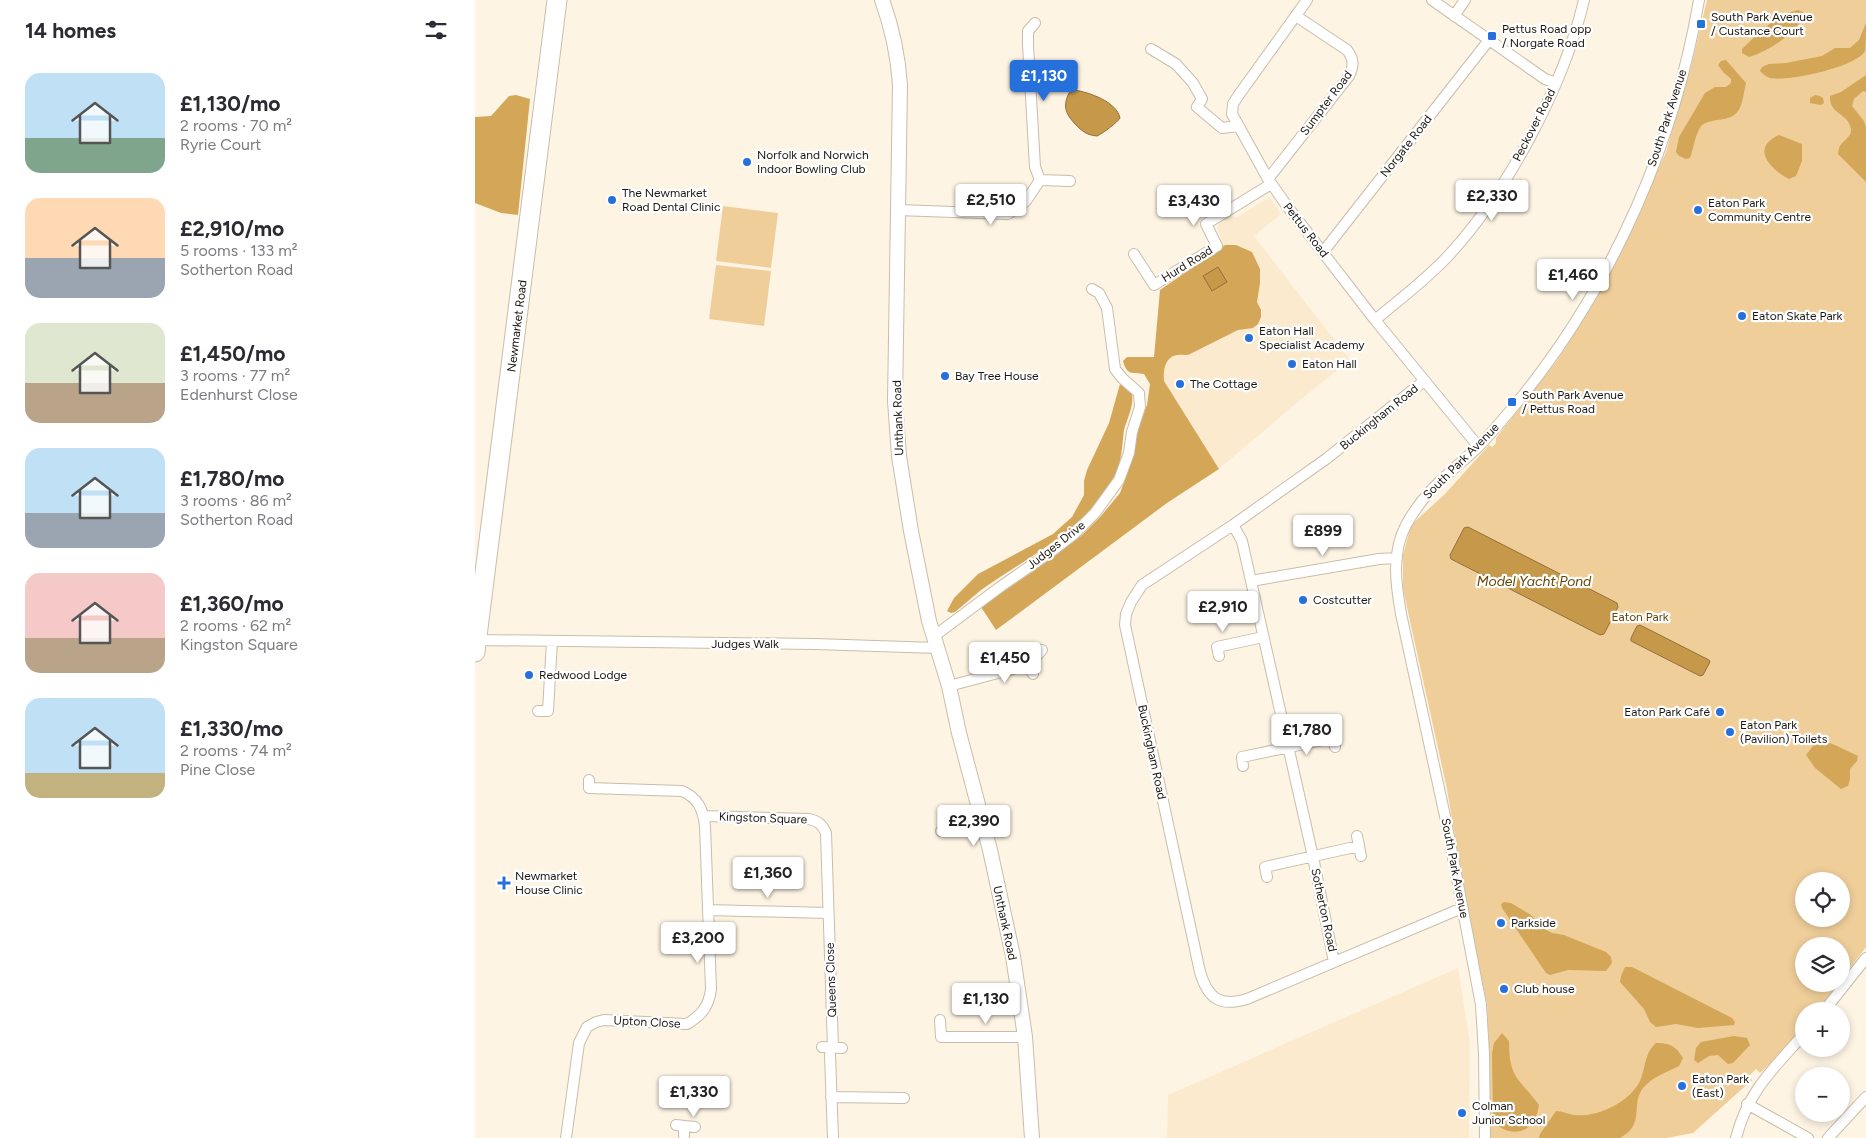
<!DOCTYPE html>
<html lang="en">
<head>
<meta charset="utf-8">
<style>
  body { margin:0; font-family:Figtree,sans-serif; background:#f7f7f7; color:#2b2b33; height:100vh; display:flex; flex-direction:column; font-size:19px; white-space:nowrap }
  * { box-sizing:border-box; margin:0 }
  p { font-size:16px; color:#7c7c81 }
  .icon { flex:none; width:28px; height:28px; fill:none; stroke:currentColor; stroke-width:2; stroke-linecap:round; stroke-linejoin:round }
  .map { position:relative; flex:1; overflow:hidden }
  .panel { display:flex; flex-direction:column; background:#fff; width:475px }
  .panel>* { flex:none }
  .buttons { position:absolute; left:1320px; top:872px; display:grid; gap:10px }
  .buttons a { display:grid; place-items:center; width:55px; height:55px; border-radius:50%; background:#fff; box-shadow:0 2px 8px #0003; font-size:25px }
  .price { position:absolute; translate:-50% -42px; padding:0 11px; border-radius:5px; background:#fff; color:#222; font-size:16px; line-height:32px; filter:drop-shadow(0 1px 2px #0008) }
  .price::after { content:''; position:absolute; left:50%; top:30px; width:15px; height:11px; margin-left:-8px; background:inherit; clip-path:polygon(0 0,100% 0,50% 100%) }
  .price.selected { background:#2570db; color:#fff }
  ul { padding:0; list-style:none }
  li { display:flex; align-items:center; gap:15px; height:125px; padding:0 25px }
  li span { display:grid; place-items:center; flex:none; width:140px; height:100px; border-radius:15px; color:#555 }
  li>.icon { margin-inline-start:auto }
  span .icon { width:60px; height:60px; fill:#fffc; stroke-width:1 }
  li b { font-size:21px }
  h2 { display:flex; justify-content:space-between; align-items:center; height:60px; padding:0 25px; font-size:21px }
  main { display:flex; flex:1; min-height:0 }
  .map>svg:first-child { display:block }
</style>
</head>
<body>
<main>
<section class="panel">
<h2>14 homes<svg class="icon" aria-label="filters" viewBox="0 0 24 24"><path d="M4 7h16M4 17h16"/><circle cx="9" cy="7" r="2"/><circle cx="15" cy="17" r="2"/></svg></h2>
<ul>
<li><span style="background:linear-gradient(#bfe0f5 65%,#7fa58c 0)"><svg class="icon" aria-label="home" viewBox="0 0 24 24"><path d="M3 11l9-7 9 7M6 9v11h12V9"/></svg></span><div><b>£1,130/mo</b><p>2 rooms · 70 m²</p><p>Ryrie Court</p></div></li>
<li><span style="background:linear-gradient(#ffd9b3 60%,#9aa5b1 0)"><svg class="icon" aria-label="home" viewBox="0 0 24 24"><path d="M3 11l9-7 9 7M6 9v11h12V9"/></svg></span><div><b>£2,910/mo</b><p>5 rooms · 133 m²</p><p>Sotherton Road</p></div></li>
<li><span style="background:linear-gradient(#dfe7d0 60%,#b9a48a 0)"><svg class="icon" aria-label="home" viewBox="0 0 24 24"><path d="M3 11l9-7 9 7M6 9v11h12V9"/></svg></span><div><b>£1,450/mo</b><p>3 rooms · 77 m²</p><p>Edenhurst Close</p></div></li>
<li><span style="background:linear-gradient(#bfe0f5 65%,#9aa5b1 0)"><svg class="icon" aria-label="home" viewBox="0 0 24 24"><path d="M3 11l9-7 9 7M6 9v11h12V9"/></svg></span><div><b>£1,780/mo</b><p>3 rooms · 86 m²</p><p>Sotherton Road</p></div></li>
<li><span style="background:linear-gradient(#f6c9c9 65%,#b9a48a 0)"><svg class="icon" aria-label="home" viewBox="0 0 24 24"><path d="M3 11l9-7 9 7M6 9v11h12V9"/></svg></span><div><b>£1,360/mo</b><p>2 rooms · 62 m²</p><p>Kingston Square</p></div></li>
<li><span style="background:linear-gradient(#bfe0f5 75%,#c2b280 0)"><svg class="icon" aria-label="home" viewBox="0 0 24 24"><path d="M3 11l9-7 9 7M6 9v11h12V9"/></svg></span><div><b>£1,330/mo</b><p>2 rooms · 74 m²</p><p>Pine Close</p></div></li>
</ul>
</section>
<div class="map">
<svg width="1391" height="1138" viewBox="0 0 1391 1138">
  <rect width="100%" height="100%" fill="#fef4e4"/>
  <path fill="#fceacf" d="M 795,197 L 806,214 L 779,236 L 875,360 L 824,401 L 744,469 L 689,381 L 685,371 L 691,326 L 748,248 L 748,244 L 742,227 L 745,221 L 754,216 L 762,217 Z
    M 983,968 L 995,1042 L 994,1138 L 692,1138 L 693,1095 Z"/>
  <path fill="#efce9a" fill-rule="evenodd" d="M 1232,0 L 1391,0 L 1391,947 L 1366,980 L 1366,946 L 1329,946 L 1329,984 L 1363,984 L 1342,1011 L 1329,1011 L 1329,1027 L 1301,1058 L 1285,1073 L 1281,1069 L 1273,1077 L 1277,1080 L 1218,1133 L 1192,1138 L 1014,1138 L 1015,1069 L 1012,1004 L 992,908 L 972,789 L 928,589 L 928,555 L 936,525 L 970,494 L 1014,445 L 1017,447 L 1021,443 L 1021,438 L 1081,362 L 1120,301 L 1152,238 L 1191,152 L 1217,63 ZM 1329,881 L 1366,881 L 1366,919 L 1329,919 Z
    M 248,206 L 303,213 L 296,268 L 241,261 Z
    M 241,265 L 296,271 L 289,326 L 234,319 Z"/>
  <path fill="#d4a658" d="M 1323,10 L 1328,12 L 1330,15 C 1318,35 1296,50 1274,57 L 1267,53 L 1267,49 C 1284,33 1300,15 1323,10 Z
    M 1391,23 C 1391,31 1391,44 1390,51 C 1382,67 1312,82 1295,78 C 1291,77 1288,74 1285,71 L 1287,67 L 1294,64 L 1311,63 L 1347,56 L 1360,48 L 1375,48 L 1384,40 Z
    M 1251,60 L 1271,83 C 1266,105 1268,118 1242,120 C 1237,121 1231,122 1227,125 C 1220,133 1219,148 1215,158 L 1211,159 L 1204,156 L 1201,152 L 1204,137 L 1230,93 L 1240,87 L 1251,87 L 1256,83 L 1256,79 L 1248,72 L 1243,65 L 1246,61 Z
    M 1391,75 L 1391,92 L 1388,91 L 1379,99 L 1377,106 L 1389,121 L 1391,127 L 1391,182 L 1363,154 C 1363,151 1364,148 1365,146 C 1368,140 1377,137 1376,129 C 1373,112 1354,115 1355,96 L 1366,92 Z
    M 41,95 L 55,99 L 43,215 L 26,213 L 0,203 L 0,117 L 16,116 L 34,96 Z
    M 1340,95 L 1345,96 L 1348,98 L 1349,103 L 1346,105 L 1335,103 L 1335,98 Z
    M 1304,135 L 1327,144 L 1327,161 L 1321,176 L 1314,179 C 1295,169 1275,148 1304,135 Z
    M 750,245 L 761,245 L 777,252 L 785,269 L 785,283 L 782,302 L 786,310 L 786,317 L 783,324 L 778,328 L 763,330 L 715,354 C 710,356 708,354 703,355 C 690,356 688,371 689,381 L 744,469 L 692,503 L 521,630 L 506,607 L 557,572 L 606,536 L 626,516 L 645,493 L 658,458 L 661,432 L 672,405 L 675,384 L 669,374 C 657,372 652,376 648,361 L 652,357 L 679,357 L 685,290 Z
    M 645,384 L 657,394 C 659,407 652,418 649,430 C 647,445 647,462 640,475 C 611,530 554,556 506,590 C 497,597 489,605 480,612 L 476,613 L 472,611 L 479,598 L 503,574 L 578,534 L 597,517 L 609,495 L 609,481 L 612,470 L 634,423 Z
    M 1346,740 L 1360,745 L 1383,756 L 1382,761 L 1375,769 L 1375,779 L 1373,786 L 1366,789 L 1340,768 L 1331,755 L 1341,742 Z
    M 1029,902 L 1036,903 L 1056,915 L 1068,928 L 1077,933 L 1089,935 L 1131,952 L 1136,957 L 1137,963 L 1131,971 L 1093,970 L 1075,975 L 1071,973 L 1027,908 L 1026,904 Z
    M 1150,967 L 1157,967 L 1257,1018 L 1260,1022 L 1259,1025 L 1223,1028 L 1201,1024 L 1181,1027 L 1175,1022 L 1169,1009 L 1145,982 L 1146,976 Z
    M 1027,1033 L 1034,1041 C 1034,1079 1044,1078 1064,1105 C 1063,1110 1062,1116 1059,1120 C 1050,1137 1029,1134 1018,1121 L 1017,1053 L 1019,1043 Z
    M 1259,1036 L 1272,1038 L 1275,1045 L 1258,1063 L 1253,1064 L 1243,1055 L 1234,1056 L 1223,1063 L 1219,1060 L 1221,1048 L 1226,1042 Z
    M 1181,1043 C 1195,1043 1201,1046 1208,1058 L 1204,1066 C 1192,1072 1177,1077 1168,1088 C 1155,1105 1171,1124 1145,1138 L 1064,1138 L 1065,1134 L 1081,1111 C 1087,1111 1093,1114 1099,1115 C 1122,1118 1155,1102 1165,1081 C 1171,1067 1169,1054 1181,1043 Z"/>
  <path fill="#c6984a" stroke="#937139" d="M 599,90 C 614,92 642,102 645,118 C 643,122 627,134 622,136 C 613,135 610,133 604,128 C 593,117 586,109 594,93 Z
    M 743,267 L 752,282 L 737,291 L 728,276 Z
    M 993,527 L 1142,603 L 1143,607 L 1129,634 L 1125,635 L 976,559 L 975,555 L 989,528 Z
    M 1165,625 L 1234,660 L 1235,662 L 1228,675 L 1225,676 L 1156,641 L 1156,638 L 1162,626 Z"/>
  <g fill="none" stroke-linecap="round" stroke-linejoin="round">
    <g stroke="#c9bda9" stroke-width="12">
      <path id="street" d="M 832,0 L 763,96 L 758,104 L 757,114 L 793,179 L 812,206 L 900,320 L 1003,446
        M 957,0 L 1070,79 L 1081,83
        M 979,16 L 990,0
        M 560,23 L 553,31 L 553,45 L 560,167 L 565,180
        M 676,49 L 701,64 L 718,83 L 727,99 L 722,107 L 747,128 L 763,126
        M 793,179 L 874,76 C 879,66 879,59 872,50 L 821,16
        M 423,210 L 533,214 L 551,201 L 565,180 L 595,181
        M 848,252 L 1014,40
        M 659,254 L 679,285 L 742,246 L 731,224 L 796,184
        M 900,320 C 925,299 952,279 974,255 C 1033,191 1089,85 1109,0
        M 949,381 L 851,459 L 758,525 L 667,585 L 656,602 L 651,614 L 650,625 L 725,972 C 733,999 745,1007 772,999 L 987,908
        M 758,525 L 767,541 L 838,857 L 859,962
        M 776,581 L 904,559 L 922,558
        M 458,637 L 525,587 L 577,551 L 599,534 L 620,513 L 644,480 L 654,453 L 657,432 L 665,407 L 664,393 L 647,378 L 640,369 L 632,308 L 624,293 L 617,289
        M 2,640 L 340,644 L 462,648
        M 744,656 L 742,647 L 788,637
        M 553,665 L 558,674
        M 474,686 L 553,665 L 567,650
        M 63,711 L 73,711 L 77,641
        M 856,727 L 858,738
        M 768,766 L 767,757 L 858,738 L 860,747
        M 229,816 L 334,819 C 343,821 347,824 351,833 L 358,1048
        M 466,831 L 509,829
        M 882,836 L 884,846
        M 792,877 L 790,867 L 884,846 L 886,856
        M 233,910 L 353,913
        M 1349,1011 L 1391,958
        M 465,1020 L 466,1037 L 550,1037
        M 347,1047 L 367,1048
        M 355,1055 L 358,1138
        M 356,1097 L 429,1098
        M 1272,1104 L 1333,1138
        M 201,1125 L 209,1126 L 209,1136
        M 209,1126 L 220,1127
        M 91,1138 L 104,1043 L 112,1027 L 121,1022 L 129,1020 L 212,1024 C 227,1015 234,1006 236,989 L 230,826 C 228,809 223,798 207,791 L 114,788 L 114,780
        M 1010,1138 L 1009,1053 L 1006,1005 L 970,816 L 926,614 C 921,585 916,553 931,525 C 950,490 974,474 1002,448 C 1019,431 1034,412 1049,394 C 1139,281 1200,141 1224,0
        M 1261,1138 C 1273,1091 1298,1069 1329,1034
        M 1353,1138 L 1391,1097"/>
    </g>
    <g stroke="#c9bda9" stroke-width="16">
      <path id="secondary" d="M 407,0 C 417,27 423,56 425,85 L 420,401 L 424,456 L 436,531 L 454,621 L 474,686 L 484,733 L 515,850 L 538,956 L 550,1037 L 557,1138"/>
    </g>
    <g stroke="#c9bda9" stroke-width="21">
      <path id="highway" d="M 0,652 L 82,0"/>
    </g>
    <use href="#street" stroke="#fff" stroke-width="10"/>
    <use href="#secondary" stroke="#fff" stroke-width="14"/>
    <use href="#highway" stroke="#fff" stroke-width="19"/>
  </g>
  <g fill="#2570db" stroke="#fff" stroke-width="2">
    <rect x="1221" y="19" width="10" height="10" rx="2.5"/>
    <rect x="1012" y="31" width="10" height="10" rx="2.5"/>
    <circle cx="272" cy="162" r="5"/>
    <circle cx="137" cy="200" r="5"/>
    <circle cx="1223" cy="210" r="5"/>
    <circle cx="1267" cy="316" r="5"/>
    <circle cx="774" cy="338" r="5"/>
    <circle cx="817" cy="364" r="5"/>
    <circle cx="470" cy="376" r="5"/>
    <circle cx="705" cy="384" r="5"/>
    <rect x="1032" y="397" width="10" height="10" rx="2.5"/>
    <circle cx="828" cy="600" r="5"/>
    <circle cx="54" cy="675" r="5"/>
    <circle cx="1245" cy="712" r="5"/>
    <circle cx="1255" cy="732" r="5"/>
    <path d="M26.5 875.5h5v5h5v5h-5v5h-5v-5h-5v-5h5z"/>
    <circle cx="1026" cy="923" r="5"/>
    <circle cx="1029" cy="989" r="5"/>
    <circle cx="1207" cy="1086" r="5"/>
    <circle cx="987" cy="1113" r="5"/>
  </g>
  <g text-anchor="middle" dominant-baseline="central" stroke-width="4.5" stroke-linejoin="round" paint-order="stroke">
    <g font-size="12" fill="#1c1710" stroke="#fff" text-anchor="start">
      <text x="1236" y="17">South Park Avenue<tspan x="1236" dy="14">/ Custance Court</tspan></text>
      <text x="1027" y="29">Pettus Road opp<tspan x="1027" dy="14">/ Norgate Road</tspan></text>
      <text x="282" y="155">Norfolk and Norwich<tspan x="282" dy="14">Indoor Bowling Club</tspan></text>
      <text x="147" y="193">The Newmarket<tspan x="147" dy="14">Road Dental Clinic</tspan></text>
      <text x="1233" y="203">Eaton Park<tspan x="1233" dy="14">Community Centre</tspan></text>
      <text x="1277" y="316">Eaton Skate Park</text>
      <text x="784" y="331">Eaton Hall<tspan x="784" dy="14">Specialist Academy</tspan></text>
      <text x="827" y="364">Eaton Hall</text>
      <text x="480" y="376">Bay Tree House</text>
      <text x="715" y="384">The Cottage</text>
      <text x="1047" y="395">South Park Avenue<tspan x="1047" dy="14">/ Pettus Road</tspan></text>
      <text x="838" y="600">Costcutter</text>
      <text x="64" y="675">Redwood Lodge</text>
      <text x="1235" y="712" text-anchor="end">Eaton Park Café</text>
      <text x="1265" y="725">Eaton Park<tspan x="1265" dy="14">(Pavilion) Toilets</tspan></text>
      <text x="40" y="876">Newmarket<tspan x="40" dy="14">House Clinic</tspan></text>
      <text x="1036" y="923">Parkside</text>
      <text x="1039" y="989">Club house</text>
      <text x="1217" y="1079">Eaton Park<tspan x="1217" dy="14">(East)</tspan></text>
      <text x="997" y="1106">Colman<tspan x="997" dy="14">Junior School</tspan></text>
    </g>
    <g font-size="12" fill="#1c1710" stroke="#fff">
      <text transform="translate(851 103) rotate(-53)">Sumpter Road</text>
      <text transform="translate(1192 118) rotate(-72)">South Park Avenue</text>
      <text transform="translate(1059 125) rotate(-63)">Peckover Road</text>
      <text transform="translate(931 146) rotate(-52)">Norgate Road</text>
      <text transform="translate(831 230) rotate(52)">Pettus Road</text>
      <text transform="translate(712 264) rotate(-32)">Hurd Road</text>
      <text transform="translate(42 326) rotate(-83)">Newmarket Road</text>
      <text transform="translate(904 417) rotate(-39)">Buckingham Road</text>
      <text transform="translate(423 418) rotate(-92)">Unthank Road</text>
      <text transform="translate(986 461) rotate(-45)">South Park Avenue</text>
      <text transform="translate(581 545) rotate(-38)">Judges Drive</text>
      <text x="270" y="644">Judges Walk</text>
      <text transform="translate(677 752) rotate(78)">Buckingham Road</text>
      <text transform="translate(288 818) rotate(2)">Kingston Square</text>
      <text transform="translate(980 868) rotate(79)">South Park Avenue</text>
      <text transform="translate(849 910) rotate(78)">Sotherton Road</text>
      <text transform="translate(530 923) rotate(78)">Unthank Road</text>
      <text transform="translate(356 980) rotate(-92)">Queens Close</text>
      <text transform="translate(172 1022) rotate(3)">Upton Close</text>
    </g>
    <g font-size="12" fill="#644505" stroke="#fff">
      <text x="1165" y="617">Eaton Park</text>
    </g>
    <g font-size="14" font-style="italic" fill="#634403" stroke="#fff">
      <text x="1059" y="581">Model Yacht Pond</text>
    </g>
  </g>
</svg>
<div class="buttons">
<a><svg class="icon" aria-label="locate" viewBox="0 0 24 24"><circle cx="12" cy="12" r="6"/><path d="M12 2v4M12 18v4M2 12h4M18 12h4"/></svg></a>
<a><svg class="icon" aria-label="layers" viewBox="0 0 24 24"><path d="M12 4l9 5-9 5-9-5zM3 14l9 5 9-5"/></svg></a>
<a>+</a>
<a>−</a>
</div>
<b class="price selected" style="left:569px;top:102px">£1,130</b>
<b class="price" style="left:1017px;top:222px">£2,330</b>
<b class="price" style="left:516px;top:226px">£2,510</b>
<b class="price" style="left:719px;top:227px">£3,430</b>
<b class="price" style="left:1098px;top:301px">£1,460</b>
<b class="price" style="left:848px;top:557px">£899</b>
<b class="price" style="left:748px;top:633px">£2,910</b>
<b class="price" style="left:530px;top:684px">£1,450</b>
<b class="price" style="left:832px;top:756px">£1,780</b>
<b class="price" style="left:499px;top:847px">£2,390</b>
<b class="price" style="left:293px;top:899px">£1,360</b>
<b class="price" style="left:223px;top:964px">£3,200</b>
<b class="price" style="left:511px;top:1025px">£1,130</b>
<b class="price" style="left:219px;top:1118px">£1,330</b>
</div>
</main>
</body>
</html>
